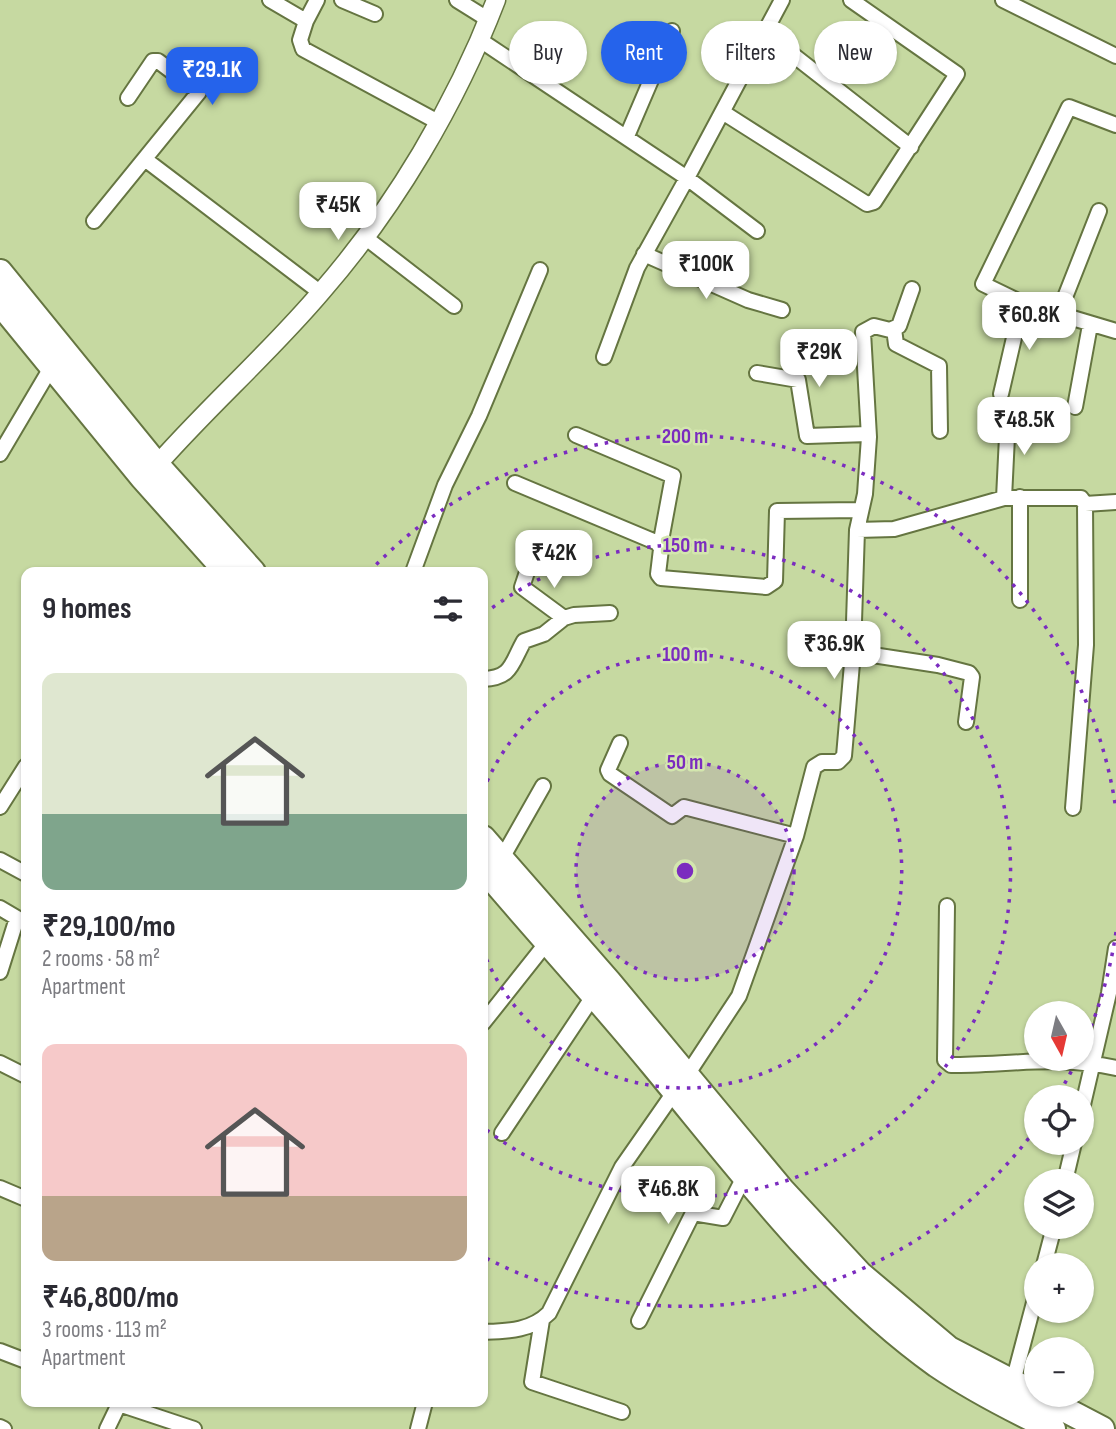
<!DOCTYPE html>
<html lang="en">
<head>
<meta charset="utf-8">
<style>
  body { margin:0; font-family:"Sofia Sans Condensed",sans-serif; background:#f2f2f3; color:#2b2b33; height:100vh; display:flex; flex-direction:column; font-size:26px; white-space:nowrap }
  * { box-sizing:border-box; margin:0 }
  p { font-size:23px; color:#7c7c81 }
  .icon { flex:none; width:38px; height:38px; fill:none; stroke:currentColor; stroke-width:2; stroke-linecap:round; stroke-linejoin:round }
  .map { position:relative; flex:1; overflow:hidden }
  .side { position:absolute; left:21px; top:567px; width:467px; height:840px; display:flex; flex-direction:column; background:#fff; border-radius:14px; box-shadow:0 2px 5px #0004 }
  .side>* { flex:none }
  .hud { position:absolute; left:509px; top:21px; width:500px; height:63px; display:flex; gap:14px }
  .needle { width:46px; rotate:172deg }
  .controls { position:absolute; left:1024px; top:1001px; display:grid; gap:14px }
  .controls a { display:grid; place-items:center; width:70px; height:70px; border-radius:50%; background:#fff; box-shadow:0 2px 5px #0004; font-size:35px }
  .price { position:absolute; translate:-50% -60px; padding:0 16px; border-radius:14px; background:#fff; color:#222; font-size:23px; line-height:46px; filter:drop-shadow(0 2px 4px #0008) }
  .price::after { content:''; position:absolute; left:50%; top:42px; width:21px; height:16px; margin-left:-10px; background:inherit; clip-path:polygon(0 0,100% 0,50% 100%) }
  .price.selected { background:#2563eb; color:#fff }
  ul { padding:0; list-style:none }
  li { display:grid; align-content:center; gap:14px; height:371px; padding:0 21px }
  li span { display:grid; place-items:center; height:217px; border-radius:14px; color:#555 }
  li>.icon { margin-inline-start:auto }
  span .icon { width:126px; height:126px; fill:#fffc; stroke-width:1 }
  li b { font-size:30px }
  h2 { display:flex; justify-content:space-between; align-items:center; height:84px; padding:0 21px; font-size:30px }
  .chip { padding:0 24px; border-radius:32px; background:#fff; box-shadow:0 2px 5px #0004; font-size:24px; line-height:63px }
  .chip.selected { background:#2563eb; color:#fff }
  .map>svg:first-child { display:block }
</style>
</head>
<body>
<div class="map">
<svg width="1116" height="1429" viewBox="0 0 1116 1429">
  <rect width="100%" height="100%" fill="#c6d9a1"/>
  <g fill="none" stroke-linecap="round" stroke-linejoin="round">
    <g stroke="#657541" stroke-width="18">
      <path id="minor" d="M 270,0 L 306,21 L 300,40 L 303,49 L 438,122
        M 342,0 L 375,14
        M 457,0 L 489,20
        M 1003,0 L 1116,56
        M 306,21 L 317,0
        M 765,33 L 911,147
        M 480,40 L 687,178 L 782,0
        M 724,113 L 867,204 L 874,202 L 957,74 L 851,0
        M 1116,125 L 1069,107 L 983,284 L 1022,303 L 1116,331
        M 627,136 L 672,31
        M 146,160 L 321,293
        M 94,221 L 199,92 L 158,61 L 153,61 L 128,98
        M 366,238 L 454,306
        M 644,254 L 748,300 L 782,310
        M 1058,315 L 1099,211
        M 894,329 L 896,344 L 939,366 L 940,431
        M 604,357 L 637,268 L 687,178 L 757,231
        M 757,373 L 798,380 L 807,436 L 868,434
        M 1001,394 L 1022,303
        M 1075,407 L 1090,325
        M 576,435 L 673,476 L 660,546
        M 0,454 L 52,366
        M 515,483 L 658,543 L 661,549 L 658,574 L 661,578 L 766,587 L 775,581 L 777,511 L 860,510
        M 1020,497 L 1020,600
        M 1004,498 L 1008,416
        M 1085,504 L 1116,502
        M 857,530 L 894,529 L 1004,498 L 1081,498 L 1085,504 L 1086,645 L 1073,808
        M 529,566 L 522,587 L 564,618
        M 413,572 L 445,485 L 479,416 L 540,270
        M 853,652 L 938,665 L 969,673 L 972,677 L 966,722
        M 483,679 C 512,678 511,664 524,641 L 544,634 L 564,618 L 574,615 L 610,613
        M 620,743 L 608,770 L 610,774 L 672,816 L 684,807 L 796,836
        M 0,807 L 26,766
        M 0,860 L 26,874
        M 501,860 L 543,786
        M 947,906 L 945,1060 L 951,1065 C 1006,1065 1061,1055 1116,1068
        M 0,908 L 17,918 L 0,972
        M 483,1023 L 548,941
        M 0,1063 L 26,1076
        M 687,1075 L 739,996 L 796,836 L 814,767 L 822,762 L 838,762 L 844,756 L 853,652 L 857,530 L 865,494 L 869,437 L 863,332 L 874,326 L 890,330 L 899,326 L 912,289
        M 1082,1109 L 1109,993 L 1116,948
        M 502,1133 L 594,995
        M 1065,1181 L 1074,1143
        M 0,1188 L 26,1199
        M 1044,1265 L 1054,1227
        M 542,1320 L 532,1382 L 622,1412
        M 639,1321 L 693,1213 L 723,1218 L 745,1175
        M 483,1332 C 508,1331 531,1331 549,1313 L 622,1167 L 675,1091
        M 0,1351 L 26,1361
        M 1013,1382 L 1036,1295
        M 119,1404 L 194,1429
        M 0,1427 L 4,1429
        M 107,1429 L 120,1402
        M 418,1429 L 425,1402"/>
    </g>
    <g stroke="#657541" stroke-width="21">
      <path id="tertiary" d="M 150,473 C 204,410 268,355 322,291 C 395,207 456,104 496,0"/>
    </g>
    <g stroke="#657541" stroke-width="28">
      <path id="trunk" d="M 0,272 L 157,465 L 253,572
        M 0,303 L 142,477 L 227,572
        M 483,838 L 609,982 L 782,1190 L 860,1274 L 949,1349 L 1036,1394
        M 483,868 C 539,934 598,998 653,1065 C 740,1170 825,1285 937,1365 C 974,1390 1013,1410 1053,1429
        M 1037,1395 L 1102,1429"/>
    </g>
    <use href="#minor" stroke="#fff" stroke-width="14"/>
    <use href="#tertiary" stroke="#fff" stroke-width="18"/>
    <use href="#trunk" stroke="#fff" stroke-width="24"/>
  </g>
  <circle cx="685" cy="871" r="109" fill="#7b2cbf" fill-opacity=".12"/>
  <g fill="none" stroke="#7b2cbf" stroke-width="3.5" stroke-dasharray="3.5 7">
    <circle cx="685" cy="871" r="109"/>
    <path d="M483 791A217 217 0 1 1 483 951"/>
    <path d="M484 614A326 326 0 1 1 484 1128"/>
    <path d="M1116 932A435 435 0 0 1 1082 1048M1076 1062A435 435 0 0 1 1058 1095M1035 1130A435 435 0 0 1 484 1257M369 572A435 435 0 0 1 1116 810"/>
  </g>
  <circle cx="685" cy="871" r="10" fill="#7b2cbf" stroke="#d3e6ae" stroke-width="3.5"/>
  <g font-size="21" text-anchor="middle" font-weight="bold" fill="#7b2cbf" stroke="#d3e6ae" stroke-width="5" stroke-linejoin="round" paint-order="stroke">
    <text x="685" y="443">200 m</text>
    <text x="685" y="552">150 m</text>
    <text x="685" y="661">100 m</text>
    <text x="685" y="769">50 m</text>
  </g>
</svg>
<div class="controls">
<a><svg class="needle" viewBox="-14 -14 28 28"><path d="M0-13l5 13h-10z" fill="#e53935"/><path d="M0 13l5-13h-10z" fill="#7c7c81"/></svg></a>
<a><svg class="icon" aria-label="locate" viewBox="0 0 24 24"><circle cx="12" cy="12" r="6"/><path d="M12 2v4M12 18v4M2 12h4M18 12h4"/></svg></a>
<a><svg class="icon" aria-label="layers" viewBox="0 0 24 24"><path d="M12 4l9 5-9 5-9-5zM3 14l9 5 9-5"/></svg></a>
<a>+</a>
<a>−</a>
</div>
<b class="price selected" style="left:212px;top:107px">₹29.1K</b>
<b class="price" style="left:338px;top:242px">₹45K</b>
<b class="price" style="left:706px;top:301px">₹100K</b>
<b class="price" style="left:1029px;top:352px">₹60.8K</b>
<b class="price" style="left:819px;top:389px">₹29K</b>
<b class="price" style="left:1024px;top:457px">₹48.5K</b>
<b class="price" style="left:554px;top:590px">₹42K</b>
<b class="price" style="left:834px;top:681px">₹36.9K</b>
<b class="price" style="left:668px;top:1226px">₹46.8K</b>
<div class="hud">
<a class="chip">Buy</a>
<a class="chip selected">Rent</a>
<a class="chip">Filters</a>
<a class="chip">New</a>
</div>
<section class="side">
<h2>9 homes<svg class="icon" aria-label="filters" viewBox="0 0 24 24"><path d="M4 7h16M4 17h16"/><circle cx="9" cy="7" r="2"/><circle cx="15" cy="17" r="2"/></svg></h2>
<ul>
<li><span style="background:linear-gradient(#dfe7d0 65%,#7fa58c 0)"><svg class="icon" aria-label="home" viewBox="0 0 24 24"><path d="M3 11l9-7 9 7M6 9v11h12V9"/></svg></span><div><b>₹29,100/mo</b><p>2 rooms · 58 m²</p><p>Apartment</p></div></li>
<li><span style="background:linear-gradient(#f6c9c9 70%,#b9a48a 0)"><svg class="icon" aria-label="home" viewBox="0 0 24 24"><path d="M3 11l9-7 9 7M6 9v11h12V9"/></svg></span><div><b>₹46,800/mo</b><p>3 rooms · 113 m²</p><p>Apartment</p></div></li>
</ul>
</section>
</div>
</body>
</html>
